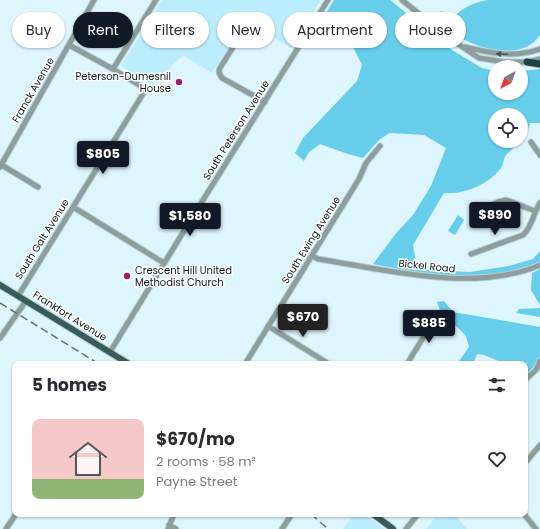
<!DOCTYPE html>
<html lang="en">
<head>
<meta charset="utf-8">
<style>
  body { margin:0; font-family:Poppins,sans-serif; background:#f2f2f3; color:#2b2b33; height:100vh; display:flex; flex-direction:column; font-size:15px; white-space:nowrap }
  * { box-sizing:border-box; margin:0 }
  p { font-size:13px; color:#7c7c81 }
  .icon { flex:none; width:22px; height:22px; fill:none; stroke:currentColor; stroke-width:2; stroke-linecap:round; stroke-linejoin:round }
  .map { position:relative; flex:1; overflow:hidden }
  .details { position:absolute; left:12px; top:361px; width:516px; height:156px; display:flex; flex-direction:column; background:#fff; border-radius:8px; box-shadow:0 1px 3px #0004 }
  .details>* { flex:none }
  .banner { position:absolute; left:12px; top:12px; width:516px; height:36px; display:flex; gap:8px }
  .needle { width:26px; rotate:221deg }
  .fabs { position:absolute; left:488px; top:60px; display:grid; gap:8px }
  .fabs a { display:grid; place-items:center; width:40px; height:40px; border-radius:50%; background:#fff; box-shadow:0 1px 3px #0004; font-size:20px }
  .price { position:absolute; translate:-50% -34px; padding:0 9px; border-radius:4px; background:#111827; color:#fff; font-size:13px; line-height:26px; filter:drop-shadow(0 1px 2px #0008) }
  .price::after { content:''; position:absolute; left:50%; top:24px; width:12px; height:9px; margin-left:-6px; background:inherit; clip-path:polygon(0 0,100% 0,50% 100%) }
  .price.active { background:#222; color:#fff }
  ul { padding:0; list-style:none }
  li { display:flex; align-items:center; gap:12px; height:100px; padding:0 20px }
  li span { display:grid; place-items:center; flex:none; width:112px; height:80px; border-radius:8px; color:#555 }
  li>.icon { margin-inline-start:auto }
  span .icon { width:48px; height:48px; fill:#fffc; stroke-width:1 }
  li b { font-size:17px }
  h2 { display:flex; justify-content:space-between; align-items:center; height:48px; padding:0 20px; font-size:17px }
  .pill { padding:0 14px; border-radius:18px; background:#fff; box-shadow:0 1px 3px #0004; font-size:14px; line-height:36px }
  .pill.active { background:#111827; color:#fff }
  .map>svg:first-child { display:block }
</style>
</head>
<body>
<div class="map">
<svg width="540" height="529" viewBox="0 0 540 529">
  <rect width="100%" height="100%" fill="#ddf5fc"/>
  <path fill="#bbedfc" d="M 162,0 L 321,0 L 291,48 L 246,20 L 212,73 L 183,55 L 152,85 L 121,66 Z
    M 354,514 L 364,514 L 385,529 L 343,529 Z
    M 438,514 L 446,518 L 450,514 L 454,514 L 467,529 L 425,529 L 427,528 Z"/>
  <path fill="#67cde8" d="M 458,215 L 464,220 L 455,235 L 448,231 Z"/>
  <path fill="#66ceea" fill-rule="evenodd" d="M 334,0 L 390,0 L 452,50 L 482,68 L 495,71 L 495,93 L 521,93 L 521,71 L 540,69 L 540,123 L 530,123 C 526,140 518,143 507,154 C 503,158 504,163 501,168 C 489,184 464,195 444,193 L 413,245 L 416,262 L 429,270 L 470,272 L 509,266 L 533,259 L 540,251 L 540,262 C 491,287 425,274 373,264 L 397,232 L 413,215 L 431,186 L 446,148 L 424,135 L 390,133 L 380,139 L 363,158 L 348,154 L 320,144 L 309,152 L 304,161 L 295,153 L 303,138 L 357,81 L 362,65 L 351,43 L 322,19 ZM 495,115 L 521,115 L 521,141 L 495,141 Z
    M 487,0 L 540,0 L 540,35 C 519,68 453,43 436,17 L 441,11 L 451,18 C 466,7 469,4 487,0 Z
    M 540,269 L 540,305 L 531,290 L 532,273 Z
    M 444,301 L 453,312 L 540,327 L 540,359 L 525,377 L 525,364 L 502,364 L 501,362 L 484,355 L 477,354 L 473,364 L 457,364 L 469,347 L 466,336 L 440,310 L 437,302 Z
    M 540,308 L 540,317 L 516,313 L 519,309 Z"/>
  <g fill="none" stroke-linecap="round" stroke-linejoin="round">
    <g stroke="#bbd2d8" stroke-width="7">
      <path id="minor" d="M 402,0 L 449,38 L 479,58 L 505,62 L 527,62 L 540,59
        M 248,23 L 220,68 C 218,71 219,74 222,78 L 265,102
        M 465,47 C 490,53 514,58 540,49
        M 113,69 L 156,0
        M 531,142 L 540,155
        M 0,164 L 38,187
        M 0,167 L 94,0
        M 73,207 L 164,263
        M 488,207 L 498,202 L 506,200 L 535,211
        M 471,254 L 523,235 C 533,226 533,213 540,203
        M 312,256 L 318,259 C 387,270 474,293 540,265
        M 18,296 L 146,89 L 111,68 L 69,45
        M 268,326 L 329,364
        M 0,338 L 26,301
        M 110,352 L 198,208 L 328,0
        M 245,364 L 359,179 L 366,163 L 380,146
        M 407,364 L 437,315
        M 525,380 L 536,370 L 540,361
        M 525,463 L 540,445
        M 524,514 L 536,529
        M 169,525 L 176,529
        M 6,529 L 16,514
        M 168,529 L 174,514
        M 282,529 L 292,514
        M 406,529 L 418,514"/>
    </g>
    <g stroke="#bbd2d8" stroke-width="8">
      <path id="major" d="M 0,285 L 129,364
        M 373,514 L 393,529"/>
    </g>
    <g stroke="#bbd2d8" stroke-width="9">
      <path id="highway" d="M 527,62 L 540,64"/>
    </g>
    <use href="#minor" stroke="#8c9e9d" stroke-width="5"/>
    <use href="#major" stroke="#3a5b59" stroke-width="6"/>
    <use href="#highway" stroke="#1c4442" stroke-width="7"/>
    <path stroke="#5e7176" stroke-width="1.5" stroke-dasharray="8 4" stroke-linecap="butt" d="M 0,303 L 99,364
      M 311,514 L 328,529"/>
  </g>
  <defs><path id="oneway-solid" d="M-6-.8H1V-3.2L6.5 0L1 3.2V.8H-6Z"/></defs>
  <use fill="#445456" href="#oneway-solid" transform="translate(502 54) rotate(-177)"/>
  <g fill="#a01c6c" stroke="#fff" stroke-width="1.5">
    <circle cx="179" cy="82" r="4"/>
    <circle cx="127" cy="276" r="4"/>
  </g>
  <g text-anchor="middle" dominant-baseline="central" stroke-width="3" stroke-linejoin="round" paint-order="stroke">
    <g font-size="10" fill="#09181c" stroke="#fff" text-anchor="end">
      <text x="171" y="76">Peterson-Dumesnil<tspan x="171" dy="12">House</tspan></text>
      <text x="135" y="270" text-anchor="start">Crescent Hill United<tspan x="135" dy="12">Methodist Church</tspan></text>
    </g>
    <g font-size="10" fill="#09181c" stroke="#fff">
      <text transform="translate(33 90) rotate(-60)">Franck Avenue</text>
      <text transform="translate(236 130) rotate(-58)">South Peterson Avenue</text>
      <text transform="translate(42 239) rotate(-58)">South Galt Avenue</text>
      <text transform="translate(311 240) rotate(-58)">South Ewing Avenue</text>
      <text transform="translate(427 266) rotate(6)">Bickel Road</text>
      <text transform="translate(70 316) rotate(32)">Frankfort Avenue</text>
    </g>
  </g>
</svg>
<div class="fabs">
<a><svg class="needle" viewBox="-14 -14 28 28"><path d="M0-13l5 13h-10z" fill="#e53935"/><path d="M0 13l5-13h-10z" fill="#7c7c81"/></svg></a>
<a><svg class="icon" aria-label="locate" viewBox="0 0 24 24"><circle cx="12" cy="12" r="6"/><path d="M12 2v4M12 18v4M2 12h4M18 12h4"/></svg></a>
</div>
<b class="price" style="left:103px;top:175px">$805</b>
<b class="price" style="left:495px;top:236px">$890</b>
<b class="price" style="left:190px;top:237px">$1,580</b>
<b class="price active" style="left:303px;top:338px">$670</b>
<b class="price" style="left:429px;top:344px">$885</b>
<div class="banner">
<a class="pill">Buy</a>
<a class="pill active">Rent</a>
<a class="pill">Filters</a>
<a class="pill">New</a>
<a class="pill">Apartment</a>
<a class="pill">House</a>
</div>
<section class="details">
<h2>5 homes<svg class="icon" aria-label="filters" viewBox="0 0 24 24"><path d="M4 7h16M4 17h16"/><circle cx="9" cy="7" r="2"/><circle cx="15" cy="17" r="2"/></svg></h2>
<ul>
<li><span style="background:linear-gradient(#f6c9c9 75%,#8fb573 0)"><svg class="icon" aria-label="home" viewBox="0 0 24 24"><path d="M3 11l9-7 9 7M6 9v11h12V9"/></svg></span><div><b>$670/mo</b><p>2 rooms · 58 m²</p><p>Payne Street</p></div><svg class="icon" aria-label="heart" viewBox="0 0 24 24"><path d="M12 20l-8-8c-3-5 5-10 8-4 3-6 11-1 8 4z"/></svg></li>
</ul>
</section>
</div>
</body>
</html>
